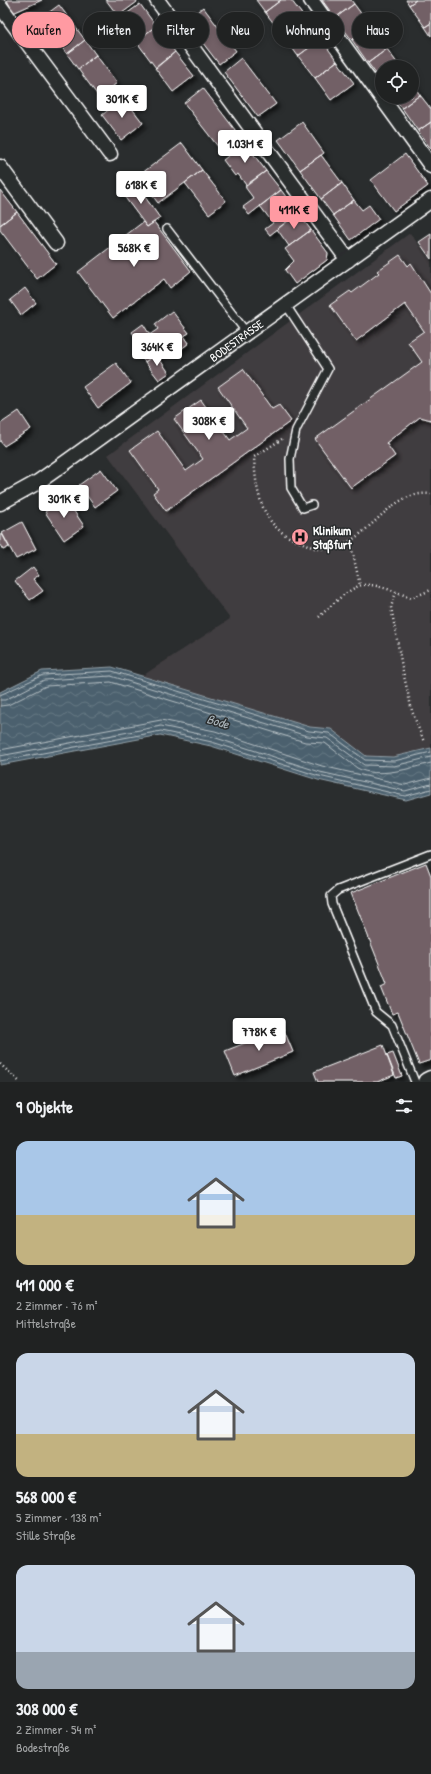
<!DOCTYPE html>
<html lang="de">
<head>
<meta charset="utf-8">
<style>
  body { margin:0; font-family:"Patrick Hand",sans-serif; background:#282a2a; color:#f1f3f6; height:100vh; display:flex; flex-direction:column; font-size:15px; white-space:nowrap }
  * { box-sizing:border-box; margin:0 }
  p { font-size:13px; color:#a2a4a5 }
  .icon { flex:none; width:22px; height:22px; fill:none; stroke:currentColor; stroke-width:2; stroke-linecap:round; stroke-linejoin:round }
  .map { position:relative; height:1082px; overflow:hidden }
  .drawer { display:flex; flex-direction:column; background:#202222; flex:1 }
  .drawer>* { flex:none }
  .top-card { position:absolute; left:12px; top:12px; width:407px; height:36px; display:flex; gap:8px }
  .controls { position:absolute; left:375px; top:60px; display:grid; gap:8px }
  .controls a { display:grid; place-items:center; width:44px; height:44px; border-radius:50%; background:#202222; box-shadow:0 2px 6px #0003,0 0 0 1px #3d3f40; font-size:20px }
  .price { position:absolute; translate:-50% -34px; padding:0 9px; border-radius:4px; background:#fff; color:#222; font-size:13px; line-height:26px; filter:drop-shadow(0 1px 2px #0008) }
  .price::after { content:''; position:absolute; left:50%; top:24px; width:12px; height:9px; margin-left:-6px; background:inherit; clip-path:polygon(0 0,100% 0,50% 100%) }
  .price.selected { background:#ff9aa2; color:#111 }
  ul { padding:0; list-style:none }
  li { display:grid; align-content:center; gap:8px; height:212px; padding:0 16px }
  li span { display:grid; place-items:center; height:124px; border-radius:12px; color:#555 }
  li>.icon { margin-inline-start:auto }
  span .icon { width:72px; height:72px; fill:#fffc; stroke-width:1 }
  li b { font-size:17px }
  h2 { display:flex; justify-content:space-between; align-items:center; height:48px; padding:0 16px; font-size:17px }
  .tag { padding:0 14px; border-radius:18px; background:#202222; box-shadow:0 2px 6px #0003,0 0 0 1px #3d3f40; font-size:14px; line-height:36px }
  .tag.selected { background:#ff9aa2; color:#111 }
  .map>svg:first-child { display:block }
</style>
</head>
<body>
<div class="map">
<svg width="431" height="1082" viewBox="0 0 431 1082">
  <defs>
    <pattern id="water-waves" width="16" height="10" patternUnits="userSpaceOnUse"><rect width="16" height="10" fill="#4b616e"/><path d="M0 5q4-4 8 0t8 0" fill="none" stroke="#667984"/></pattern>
    <filter id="shadow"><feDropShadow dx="3.5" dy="3.5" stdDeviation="2" flood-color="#0009"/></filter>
  </defs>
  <rect width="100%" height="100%" fill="#2a2d2e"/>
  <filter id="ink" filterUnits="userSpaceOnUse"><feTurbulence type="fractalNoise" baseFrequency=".025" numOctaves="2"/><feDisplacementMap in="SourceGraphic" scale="8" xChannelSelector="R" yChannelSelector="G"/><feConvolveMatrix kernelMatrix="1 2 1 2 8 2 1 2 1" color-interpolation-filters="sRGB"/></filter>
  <g filter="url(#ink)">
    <path fill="#403c3f" d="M 410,233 L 431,261 L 431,748 L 393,757 L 366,756 L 331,729 L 310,727 L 142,676 L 230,619 L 108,455 Z"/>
    <path fill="url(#water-waves)" stroke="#93a0a8" d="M 112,667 L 310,727 L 331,729 L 366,756 L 393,757 L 431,748 L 431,793 L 406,800 L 318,780 L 211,746 L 160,735 L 0,765 L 0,692 L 42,671 Z"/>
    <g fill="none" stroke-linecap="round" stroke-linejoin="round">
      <path stroke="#b7c0c5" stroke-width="1" d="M 0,695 L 43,675 L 112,671 L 309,731 L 329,733 L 365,760 L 394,761 L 431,752
        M 0,700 L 5,700 L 44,680 L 111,676 L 307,736 L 327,738 L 364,765 L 394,766 L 431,757
        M 0,706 L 8,705 L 46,686 L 111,682 L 305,742 L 325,743 L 357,768 C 377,779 411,768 431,763
        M 0,750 L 161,720 L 215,731 L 322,766 L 405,785 L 431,778
        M 0,756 L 161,726 L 213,737 L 320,772 L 405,791 L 431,784
        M 0,761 L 161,731 L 212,742 L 319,776 L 405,796 L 431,789"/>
    </g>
    <path fill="#726066" stroke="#fff" filter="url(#shadow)" d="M 7,0 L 42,0 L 13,13 Z
      M 106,0 L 136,0 L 137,2 L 118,16 Z
      M 256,0 L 281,0 L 265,12 Z
      M 281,0 L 291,0 L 304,17 L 282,34 L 265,12 Z
      M 322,0 L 351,0 L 354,4 L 335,18 Z
      M 406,0 L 416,0 L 409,5 Z
      M 416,0 L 431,0 L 431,23 L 425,27 L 409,5 Z
      M 140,4 L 156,26 L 135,42 L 118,20 Z
      M 354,4 L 371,27 L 352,40 L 335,18 Z
      M 59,5 L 85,40 L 67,54 L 40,19 Z
      M 203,7 L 236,51 L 219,64 L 186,21 Z
      M 304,17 L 321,39 L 298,56 L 282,34 Z
      M 431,23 L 431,36 L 425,27 Z
      M 156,26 L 175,52 L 156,68 L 136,41 Z
      M 371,27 L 387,49 L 368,63 L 352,40 Z
      M 321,39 L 337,61 L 315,78 L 298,56 Z
      M 85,40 L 96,55 L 78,69 L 67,54 Z
      M 387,49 L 400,67 L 382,67 L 382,82 L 368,63 Z
      M 175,52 L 194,76 L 173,92 L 155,68 Z
      M 96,55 L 117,83 L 99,97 L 78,69 Z
      M 241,58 L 276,104 L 258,117 L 224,72 Z
      M 337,61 L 354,83 L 331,100 L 315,78 Z
      M 412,83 L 420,95 L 402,108 L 393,97 L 412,97 Z
      M 203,88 L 242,139 L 223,153 L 184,103 Z
      M 420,95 L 431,109 L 431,122 L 418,131 L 402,108 Z
      M 124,98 L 143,123 L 121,140 L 102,115 Z
      M 302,122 L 324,153 L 300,170 L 278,140 Z
      M 431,122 L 431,149 L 418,131 Z
      M 182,143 L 202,170 L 158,203 L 138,176 Z
      M 245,143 L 266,171 L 246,185 L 238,174 L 235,176 L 223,160 Z
      M 405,154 L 428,186 L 394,211 L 371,180 Z
      M 321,155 L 342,183 L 321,199 L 300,170 Z
      M 202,170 L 226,201 L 209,214 L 185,183 Z
      M 266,171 L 281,190 L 249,215 L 243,207 L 254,199 L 245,187 Z
      M 135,183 L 160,218 L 147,227 L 121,192 Z
      M 342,183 L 354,200 L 333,215 L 321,199 Z
      M 0,190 L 17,212 L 0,225 Z
      M 281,190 L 298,213 L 270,235 L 265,229 L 273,223 L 260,206 Z
      M 354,200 L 362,210 L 369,205 L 379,219 L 351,240 L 333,215 Z
      M 17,212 L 56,264 L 37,279 L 0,230 L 0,225 Z
      M 298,213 L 311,230 L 289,246 L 277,229 Z
      M 143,222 L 147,227 L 154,222 L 191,271 L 170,288 L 164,279 L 113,318 L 78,272 Z
      M 311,230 L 328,253 L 327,260 L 295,284 L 285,270 L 294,261 L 285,249 Z
      M 431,234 L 431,259 L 419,242 Z
      M 400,255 L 408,266 L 411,263 L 431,294 L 431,420 L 420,417 L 386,443 L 395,456 L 351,488 L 315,439 L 422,362 L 408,342 L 424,331 L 405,304 L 356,341 L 330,305 L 350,291 L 352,293 L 379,273 L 377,271 Z
      M 25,288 L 36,303 L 21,315 L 10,300 Z
      M 172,311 L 189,333 L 184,336 L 189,343 L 176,353 L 171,347 L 159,356 L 145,338 L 158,329 L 155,324 Z
      M 143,324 L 150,335 L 145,338 L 157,353 L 145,362 L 134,347 L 140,343 L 132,332 Z
      M 156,354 L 169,373 L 159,380 L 145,362 Z
      M 116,363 L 131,383 L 98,408 L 83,387 Z
      M 243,369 L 272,409 L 279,405 L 291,421 L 166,511 L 153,493 L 158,489 L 130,450 L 157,431 L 186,471 L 203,459 L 174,419 L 201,400 L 230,440 L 247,428 L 218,387 Z
      M 19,411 L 31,429 L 4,446 L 0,441 L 0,424 Z
      M 101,469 L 117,491 L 95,507 L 79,485 Z
      M 65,498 L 84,526 L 64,540 L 45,512 Z
      M 22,522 L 36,549 L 16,559 L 2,533 Z
      M 2,534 L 9,547 L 3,550 L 0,545 L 0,535 Z
      M 33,567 L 39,575 L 33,579 L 43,591 L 30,600 L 15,581 Z
      M 426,863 L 431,876 L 431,1060 L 419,1064 L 398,1012 L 392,1014 L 381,987 L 387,984 L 351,893 Z
      M 283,1028 L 293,1052 L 235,1076 L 225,1051 Z
      M 383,1045 L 394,1075 L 377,1082 L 318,1082 L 314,1072 Z
      M 393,1053 L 402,1076 L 396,1078 L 387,1055 Z"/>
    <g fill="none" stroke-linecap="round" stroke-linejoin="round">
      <g stroke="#fff" stroke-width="10">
        <path id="service" d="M 167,229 L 247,333
          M 286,305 L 328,369 L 296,430 L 290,459 L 291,488 L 303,508 L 312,505
          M 415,1082 L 392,1025 L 376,1012 L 332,904 L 331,896 L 338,890 L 431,854"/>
      </g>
      <g stroke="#fff" stroke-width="17">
        <g id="minor">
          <path d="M 157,0 L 348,260"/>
          <path d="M 311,0 L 431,166"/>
          <path d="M 0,6 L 110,154"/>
          <path d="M 0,167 L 56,243"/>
          <path id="s1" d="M 0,503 L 38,482 L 65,463 L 431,200"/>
        </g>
      </g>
      <g stroke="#fff" stroke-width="21">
        <path id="tertiary" d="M 427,1082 L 431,1080"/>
      </g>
      <path stroke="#fff" stroke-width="2.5" stroke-dasharray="1 3" stroke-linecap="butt" d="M 282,439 L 254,457 C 256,495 262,530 303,543 C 308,545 315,549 320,549 C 329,548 341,544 350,541 L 360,585
        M 350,541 C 377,525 396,490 431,494
        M 396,592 L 391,607 L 402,667 L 412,711 L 424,742
        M 319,617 C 331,606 344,592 359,586 C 372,581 399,593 411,598 L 431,590
        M 0,1064 L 20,1082"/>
      <use href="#service" stroke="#2a2d2e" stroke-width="7"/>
      <use href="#minor" stroke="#2a2d2e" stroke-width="14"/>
      <use href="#tertiary" stroke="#2a2d2e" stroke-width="18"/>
    </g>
  </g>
  <defs>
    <g id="hospital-disc" transform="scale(0.9)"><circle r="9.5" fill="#ff9aa2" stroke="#2a2d2e"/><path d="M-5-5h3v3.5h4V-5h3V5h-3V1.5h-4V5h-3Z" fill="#111"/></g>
  </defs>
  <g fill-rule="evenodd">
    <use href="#hospital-disc" x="300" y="537"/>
  </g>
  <g text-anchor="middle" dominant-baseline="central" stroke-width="3" stroke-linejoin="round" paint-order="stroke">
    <g font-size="12" fill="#fff" stroke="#2a2d2e">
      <text stroke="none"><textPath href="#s1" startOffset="287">BODESTRASSE</textPath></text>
    </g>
    <g font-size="12" font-weight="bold" fill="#fff" stroke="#2a2d2e" text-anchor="start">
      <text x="313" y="530">Klinikum<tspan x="313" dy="14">Staßfurt</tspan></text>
    </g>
    <g font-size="13" font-style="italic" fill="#aeb8be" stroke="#2a2d2e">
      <text transform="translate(218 721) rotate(16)">Bode</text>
    </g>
  </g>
</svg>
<div class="controls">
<a><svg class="icon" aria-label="locate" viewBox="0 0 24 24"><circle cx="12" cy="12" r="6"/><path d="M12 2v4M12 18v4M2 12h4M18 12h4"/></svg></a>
</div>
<b class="price" style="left:122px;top:119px">301K €</b>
<b class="price" style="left:245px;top:164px">1.03M €</b>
<b class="price" style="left:141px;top:205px">618K €</b>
<b class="price selected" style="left:294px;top:230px">411K €</b>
<b class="price" style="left:134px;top:268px">568K €</b>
<b class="price" style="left:157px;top:367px">364K €</b>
<b class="price" style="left:209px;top:441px">308K €</b>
<b class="price" style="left:64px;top:519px">301K €</b>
<b class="price" style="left:259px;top:1052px">778K €</b>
<div class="top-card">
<a class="tag selected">Kaufen</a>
<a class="tag">Mieten</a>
<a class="tag">Filter</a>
<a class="tag">Neu</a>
<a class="tag">Wohnung</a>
<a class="tag">Haus</a>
</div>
</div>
<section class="drawer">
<h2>9 Objekte<svg class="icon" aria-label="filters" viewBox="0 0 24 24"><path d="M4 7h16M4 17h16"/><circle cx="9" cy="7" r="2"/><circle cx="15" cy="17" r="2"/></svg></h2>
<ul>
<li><span style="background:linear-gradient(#a9c7e8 60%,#c2b280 0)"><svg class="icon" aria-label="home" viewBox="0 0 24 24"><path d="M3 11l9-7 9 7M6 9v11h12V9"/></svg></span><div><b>411 000 €</b><p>2 Zimmer · 76 m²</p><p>Mittelstraße</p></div></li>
<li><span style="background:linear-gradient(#c9d6e8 65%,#c2b280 0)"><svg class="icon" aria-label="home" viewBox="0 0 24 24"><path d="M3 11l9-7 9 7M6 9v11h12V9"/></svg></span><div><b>568 000 €</b><p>5 Zimmer · 138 m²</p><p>Stille Straße</p></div></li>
<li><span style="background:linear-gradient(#c9d6e8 70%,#9aa5b1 0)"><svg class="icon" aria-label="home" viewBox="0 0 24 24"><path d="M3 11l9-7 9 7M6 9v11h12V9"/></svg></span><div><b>308 000 €</b><p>2 Zimmer · 54 m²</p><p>Bodestraße</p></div></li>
</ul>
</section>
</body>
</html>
